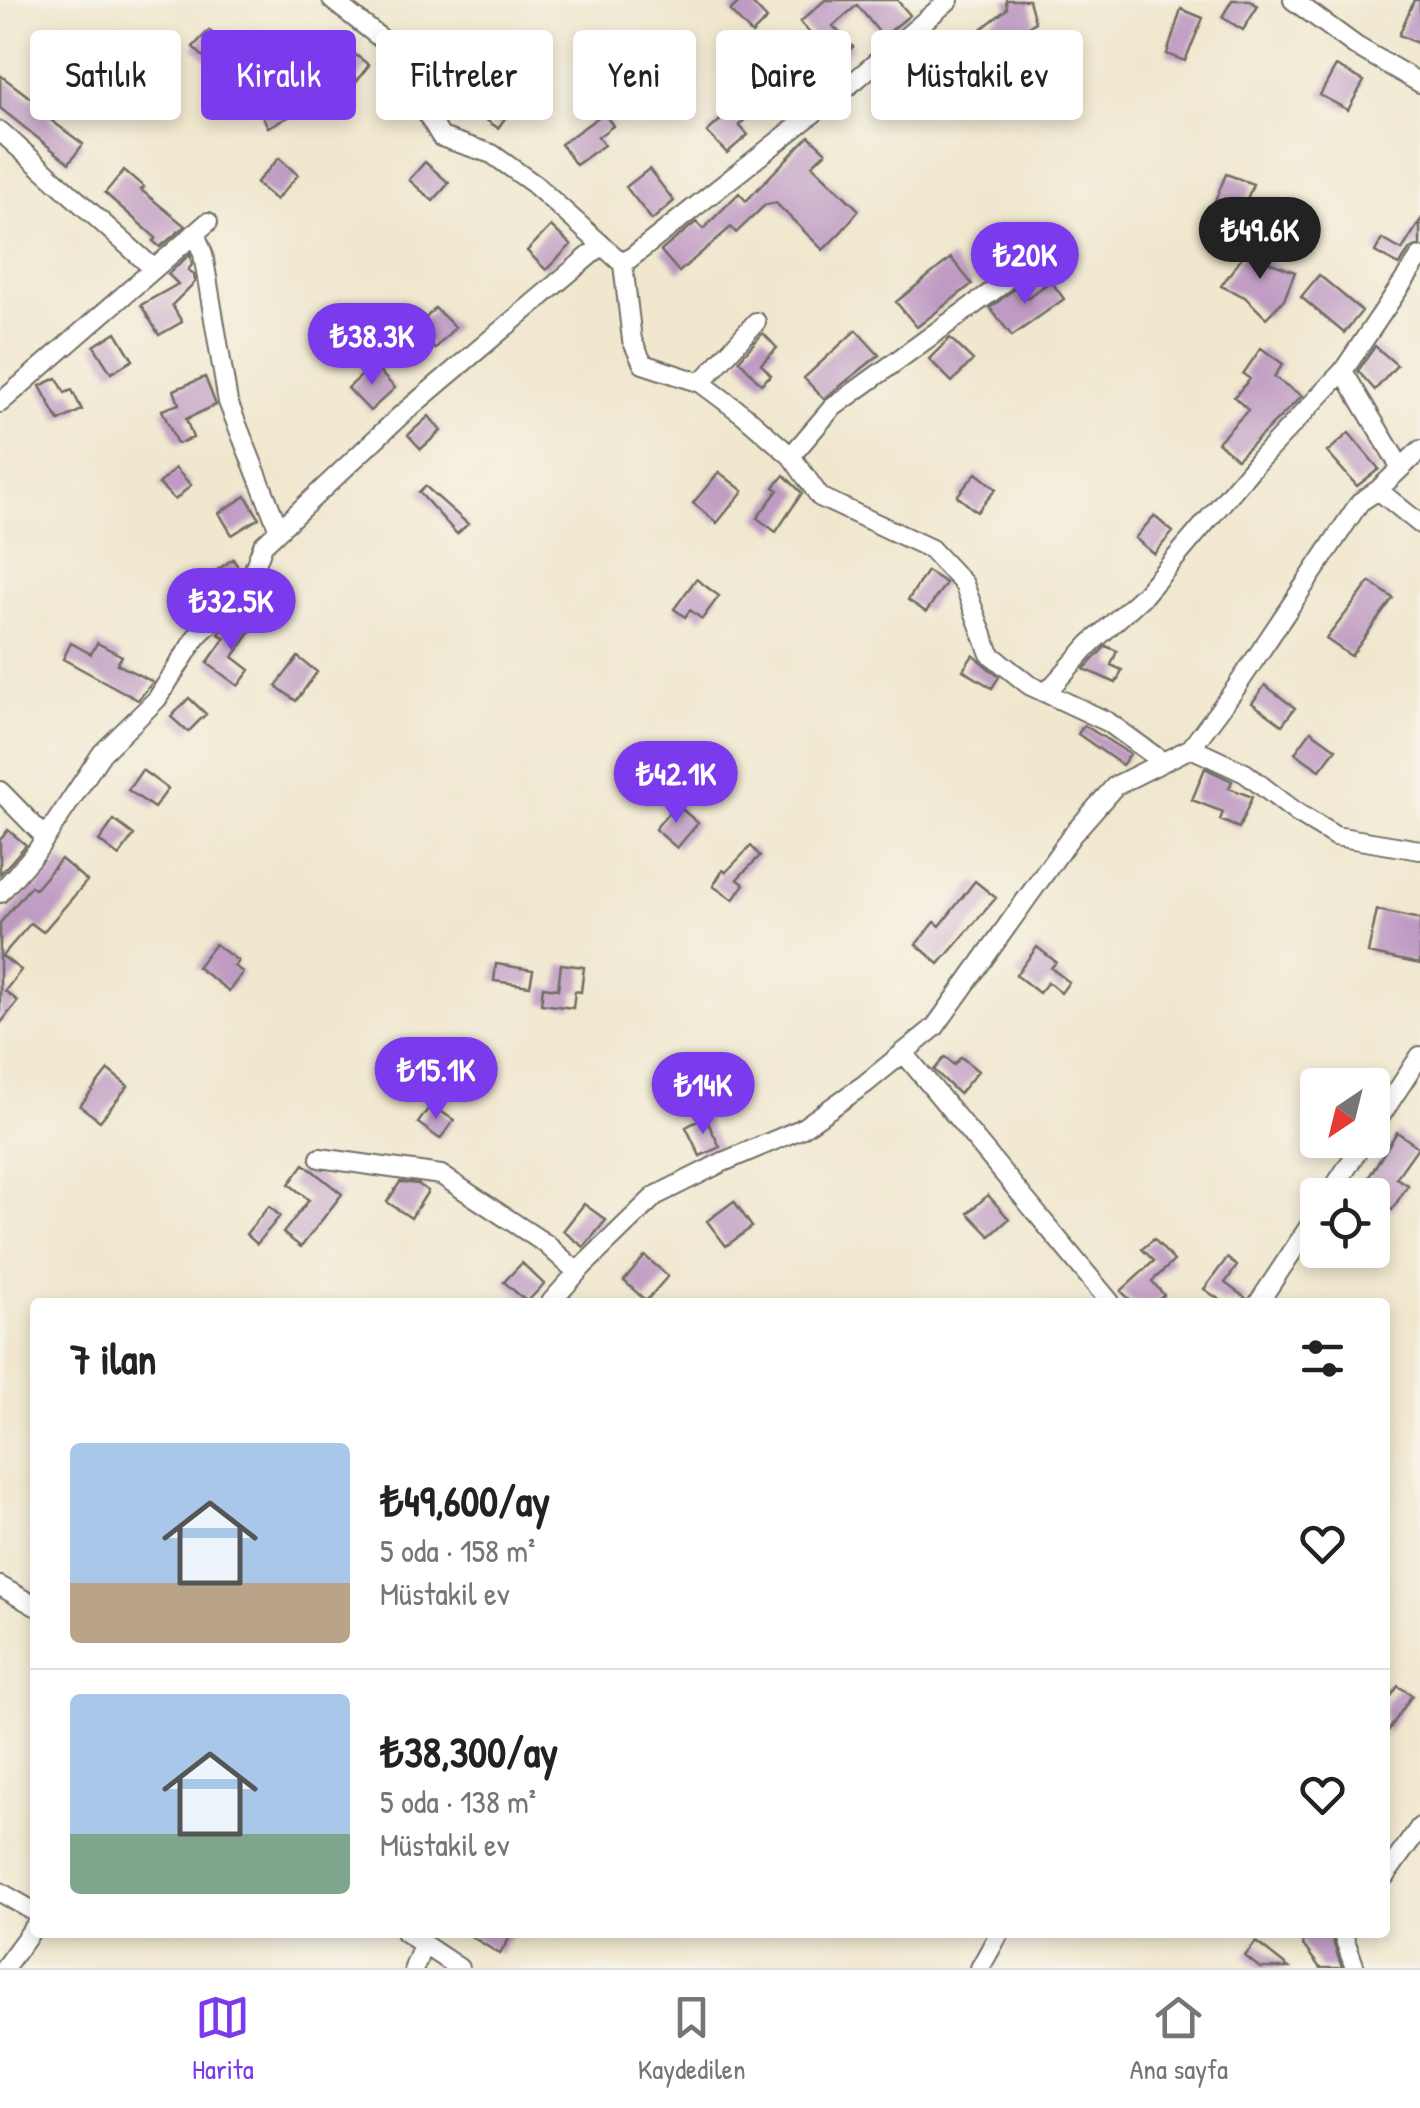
<!DOCTYPE html>
<html lang="tr">
<head>
<meta charset="utf-8">
<style>
  body { margin:0; font-family:"Patrick Hand",sans-serif; background:#f2f2f2; color:#222; height:100vh; display:flex; flex-direction:column; font-size:38px; white-space:nowrap }
  * { box-sizing:border-box; margin:0 }
  p { font-size:32px; color:#767676 }
  .icon { flex:none; width:55px; height:55px; fill:none; stroke:currentColor; stroke-width:2; stroke-linecap:round; stroke-linejoin:round }
  .map { position:relative; flex:1; overflow:hidden }
  .drawer { position:absolute; left:30px; top:1298px; width:1360px; height:640px; display:flex; flex-direction:column; background:#fff; border-radius:10px; box-shadow:0 5px 15px #0003 }
  .drawer>* { flex:none }
  .top-card { position:absolute; left:30px; top:30px; width:1360px; height:90px; display:flex; gap:20px }
  .needle { width:65px; rotate:215deg }
  .tools { position:absolute; left:1300px; top:1068px; display:grid; gap:20px }
  .tools a { display:grid; place-items:center; width:90px; height:90px; border-radius:10px; background:#fff; box-shadow:0 5px 15px #0003; font-size:50px }
  .price { position:absolute; translate:-50% -85px; padding:0 22px; border-radius:35px; background:#7c3aed; color:#fff; font-size:32px; line-height:65px; filter:drop-shadow(0 2px 5px #0008) }
  .price::after { content:''; position:absolute; left:50%; top:60px; width:30px; height:22px; margin-left:-15px; background:inherit; clip-path:polygon(0 0,100% 0,50% 100%) }
  .price.current { background:#222; color:#fff }
  ul { padding:0; list-style:none }
  li { display:flex; align-items:center; gap:30px; height:250px; padding:0 40px }
  li+li { border-top:2px solid #e0e0e0 }
  li span { display:grid; place-items:center; flex:none; width:280px; height:200px; border-radius:10px; color:#555 }
  li>.icon { margin-inline-start:auto }
  span .icon { width:120px; height:120px; fill:#fffc; stroke-width:1 }
  li b { font-size:42px }
  h2 { display:flex; justify-content:space-between; align-items:center; height:120px; padding:0 40px; font-size:42px }
  .pill { padding:0 35px; border-radius:10px; background:#fff; box-shadow:0 5px 15px #0003; font-size:35px; line-height:90px }
  .pill.current { background:#7c3aed; color:#fff }
  .menu { display:flex; justify-content:space-around; align-items:center; height:140px; border-top:2px solid #e0e0e0; background:#fff; font-size:28px; color:#767676 }
  .menu a { display:grid; justify-items:center; gap:5px }
  .menu .current { color:#7c3aed }
  .map>svg:first-child { display:block }
</style>
</head>
<body>
<div class="map">
<svg width="1420" height="1968" viewBox="0 0 1420 1968">
  <rect width="100%" height="100%" fill="#f7f3e8"/>
  <filter id="ink" filterUnits="userSpaceOnUse"><feTurbulence type="fractalNoise" baseFrequency=".01" numOctaves="2"/><feDisplacementMap in="SourceGraphic" scale="20" xChannelSelector="R" yChannelSelector="G"/><feConvolveMatrix kernelMatrix="1 2 1 2 8 2 1 2 1" color-interpolation-filters="sRGB"/></filter>
  <filter id="wash" filterUnits="userSpaceOnUse"><feTurbulence type="fractalNoise" baseFrequency=".0048" numOctaves="4" result="noise"/><feDisplacementMap in="SourceGraphic" scale="40" xChannelSelector="R" yChannelSelector="G"/><feGaussianBlur stdDeviation="2.25" result="paint"/><feColorMatrix in="noise" values="0 0 0 0 0 0 0 0 0 0 0 0 0 0 0 0 0 1.4 0 .05"/><feComposite in="paint" operator="in"/></filter>
  <g filter="url(#wash)">
    <rect width="100%" height="100%" fill="#f0e7ce"/>
    <g id="blocks">
      <path fill="#bf9bc3" d="M 741,0 L 749,0 L 767,19 L 752,34 L 730,11 Z
        M 825,0 L 897,0 L 910,15 L 883,37 L 857,5 L 833,26 L 853,47 L 834,65 L 816,46 L 819,43 L 800,22 Z
        M 1006,0 L 1029,0 L 1035,22 L 996,51 L 980,30 L 1007,9 Z
        M 1232,0 L 1249,0 L 1258,6 L 1243,30 L 1222,17 Z
        M 1414,0 L 1420,0 L 1420,44 L 1399,35 Z
        M 1181,9 L 1203,18 L 1185,61 L 1167,54 Z
        M 209,30 L 237,57 L 221,74 L 193,47 Z
        M 762,46 L 774,59 L 779,55 L 812,91 L 798,104 L 782,87 L 739,125 L 748,135 L 727,153 L 707,132 L 737,105 L 721,88 Z
        M 345,47 L 369,65 L 348,92 L 324,74 Z
        M 526,62 L 542,77 L 513,107 L 498,128 L 470,109 L 484,88 L 494,95 Z
        M 1336,66 L 1364,81 L 1348,110 L 1320,95 Z
        M 0,75 L 32,99 L 38,92 L 57,106 L 48,118 L 83,144 L 69,163 L 0,108 Z
        M 289,82 L 303,110 L 268,127 L 254,99 Z
        M 604,113 L 613,126 L 598,137 L 604,145 L 576,165 L 561,144 Z
        M 809,136 L 826,152 L 812,165 L 859,210 L 842,231 L 823,250 L 776,203 L 765,205 L 736,233 L 731,227 L 679,272 L 661,251 L 696,222 L 703,229 L 739,193 L 746,201 Z
        M 279,158 L 298,175 L 276,200 L 256,183 Z
        M 425,162 L 449,183 L 433,201 L 409,180 Z
        M 649,169 L 674,201 L 652,220 L 626,187 Z
        M 124,170 L 144,187 L 141,190 L 185,226 L 160,247 L 153,241 L 156,238 L 105,193 Z
        M 1226,174 L 1253,184 L 1239,219 L 1212,208 Z
        M 1420,221 L 1420,245 L 1410,249 L 1399,265 L 1375,252 L 1382,239 L 1402,250 Z
        M 1021,223 L 1036,240 L 1022,246 L 1002,266 L 991,253 Z
        M 551,226 L 571,245 L 546,270 L 527,251 Z
        M 1249,247 L 1271,263 L 1295,272 L 1284,300 L 1266,318 L 1245,297 L 1221,286 Z
        M 190,254 L 192,265 L 188,270 L 194,274 L 195,282 L 172,305 L 182,322 L 159,335 L 141,305 L 178,284 L 168,274 Z
        M 951,258 L 972,284 L 917,327 L 896,302 Z
        M 1319,275 L 1362,311 L 1344,333 L 1301,297 Z
        M 1051,281 L 1064,299 L 1012,336 L 990,308 L 1015,288 L 1024,300 Z
        M 435,308 L 455,327 L 435,349 L 415,330 Z
        M 856,330 L 879,355 L 824,399 L 804,378 Z
        M 116,332 L 133,360 L 111,373 L 94,346 Z
        M 763,333 L 777,348 L 761,364 L 771,375 L 761,384 L 739,360 Z
        M 950,338 L 973,360 L 952,382 L 929,359 Z
        M 1375,346 L 1397,365 L 1375,390 L 1358,371 Z
        M 1261,348 L 1283,364 L 1274,377 L 1302,396 L 1237,459 L 1218,442 L 1248,410 L 1234,397 L 1250,379 L 1243,374 Z
        M 373,365 L 395,388 L 370,411 L 348,388 Z
        M 205,377 L 216,405 L 186,419 L 193,438 L 177,444 L 162,410 L 179,404 L 174,390 Z
        M 57,378 L 65,393 L 72,390 L 82,410 L 59,421 L 40,386 Z
        M 429,416 L 441,431 L 421,449 L 408,435 Z
        M 1349,433 L 1379,469 L 1357,486 L 1327,452 Z
        M 175,468 L 191,485 L 175,500 L 159,484 Z
        M 719,472 L 743,491 L 717,523 L 693,503 Z
        M 976,473 L 996,489 L 977,512 L 957,496 Z
        M 784,475 L 802,493 L 776,532 L 757,518 L 778,490 L 774,487 Z
        M 425,486 L 468,524 L 457,534 L 419,492 Z
        M 246,496 L 259,518 L 232,535 L 219,513 Z
        M 1154,516 L 1173,532 L 1154,554 L 1135,538 Z
        M 233,559 L 240,570 L 236,581 L 221,593 L 219,590 L 193,614 L 173,593 L 191,577 L 197,584 Z
        M 927,571 L 946,583 L 926,612 L 908,600 Z
        M 696,579 L 719,596 L 702,619 L 690,610 L 685,617 L 674,609 Z
        M 1370,582 L 1393,598 L 1351,656 L 1326,639 Z
        M 233,619 L 251,631 L 233,657 L 250,670 L 238,686 L 207,663 L 225,638 L 219,634 Z
        M 71,643 L 91,654 L 97,643 L 122,656 L 117,664 L 153,682 L 138,700 L 63,659 Z
        M 1106,646 L 1117,651 L 1111,665 L 1122,670 L 1116,683 L 1084,669 Z
        M 973,655 L 999,677 L 992,688 L 963,670 Z
        M 298,657 L 317,672 L 296,701 L 276,686 Z
        M 1265,685 L 1295,708 L 1282,725 L 1252,703 Z
        M 189,698 L 206,714 L 188,732 L 171,717 Z
        M 1084,725 L 1130,754 L 1122,765 L 1078,734 Z
        M 1311,731 L 1336,749 L 1320,770 L 1295,753 Z
        M 1205,768 L 1232,781 L 1229,788 L 1252,797 L 1239,828 L 1220,820 L 1223,812 L 1192,800 Z
        M 142,770 L 168,789 L 154,808 L 128,790 Z
        M 676,804 L 698,823 L 677,848 L 655,829 Z
        M 114,820 L 134,835 L 119,856 L 99,841 Z
        M 8,830 L 26,845 L 0,874 L 0,840 Z
        M 751,846 L 760,856 L 737,879 L 744,884 L 733,900 L 713,886 L 723,870 L 726,872 Z
        M 61,859 L 87,881 L 43,932 L 31,923 L 2,956 L 21,970 L 5,991 L 18,1001 L 0,1024 L 0,923 L 31,886 L 35,889 Z
        M 975,881 L 996,898 L 939,964 L 916,944 L 935,922 L 940,926 Z
        M 1377,910 L 1420,919 L 1420,964 L 1368,953 Z
        M 215,944 L 238,961 L 234,966 L 243,972 L 229,991 L 197,967 Z
        M 1037,947 L 1056,962 L 1051,968 L 1069,982 L 1061,993 L 1048,982 L 1039,993 L 1016,975 Z
        M 496,964 L 533,970 L 530,986 L 494,981 Z
        M 561,964 L 584,967 L 581,992 L 575,991 L 573,1008 L 541,1004 L 543,987 L 558,989 Z
        M 388,1051 L 418,1068 L 406,1089 L 376,1071 Z
        M 945,1057 L 954,1065 L 961,1057 L 978,1071 L 959,1094 L 934,1070 Z
        M 108,1070 L 128,1086 L 100,1121 L 80,1106 Z
        M 431,1105 L 454,1120 L 440,1139 L 418,1123 Z
        M 705,1117 L 720,1147 L 700,1156 L 686,1127 Z
        M 1397,1132 L 1418,1147 L 1396,1178 L 1408,1185 L 1392,1210 L 1372,1195 L 1360,1191 Z
        M 304,1164 L 342,1194 L 301,1247 L 283,1233 L 309,1200 L 289,1184 Z
        M 400,1182 L 418,1184 L 428,1191 L 411,1218 L 387,1202 Z
        M 988,1195 L 1009,1219 L 990,1236 L 968,1213 Z
        M 734,1201 L 752,1227 L 726,1246 L 707,1221 Z
        M 584,1204 L 606,1220 L 584,1247 L 563,1231 Z
        M 269,1206 L 280,1216 L 257,1244 L 246,1234 Z
        M 1154,1239 L 1174,1261 L 1152,1281 L 1164,1295 L 1156,1302 L 1132,1302 L 1121,1291 L 1154,1261 L 1142,1249 Z
        M 645,1256 L 668,1276 L 646,1301 L 624,1281 Z
        M 1227,1258 L 1237,1266 L 1225,1283 L 1247,1299 L 1247,1302 L 1223,1302 L 1204,1289 Z
        M 522,1263 L 544,1284 L 527,1302 L 504,1282 Z
        M 1398,1686 L 1412,1695 L 1385,1736 L 1385,1705 Z
        M 464,1932 L 513,1932 L 500,1954 Z
        M 1300,1932 L 1330,1932 L 1342,1968 L 1320,1968 L 1303,1945 Z
        M 1256,1942 L 1289,1968 L 1260,1968 L 1245,1956 Z"/>
    </g>
  </g>
  <g filter="url(#ink)">
    <use href="#blocks" fill-opacity="0" stroke="#706d64" stroke-width="2.5"/>
    <g fill="none" stroke-linecap="round" stroke-linejoin="round">
      <g stroke="#706d64" stroke-width="22">
        <path id="minor" d="M 332,0 L 383,40 L 441,137 L 492,154 L 534,184 L 623,264 L 632,340 L 643,364 L 701,383 L 744,415 L 791,456 L 820,497 L 931,549 L 964,584 L 990,654 L 1029,685 L 1108,722 L 1163,762
          M 1293,0 L 1356,46 L 1420,83
          M 0,131 L 154,269
          M 195,233 L 203,254 L 228,402 L 279,530
          M 623,264 L 858,78 L 949,0
          M 1343,371 L 1401,468
          M 701,383 L 756,322
          M 0,403 L 208,222
          M 791,456 L 832,408 L 1001,285 L 1030,255
          M 1378,490 L 1420,524
          M 1046,693 L 1089,645 L 1144,595 L 1258,461 L 1343,371 L 1420,257
          M 1191,748 L 1245,773 L 1297,813 L 1335,836 L 1420,850
          M 0,791 L 45,837
          M 0,893 L 36,852 L 102,753 L 157,699 L 197,636 L 247,588 L 263,545 L 400,416 L 602,245
          M 903,1052 L 1110,1302
          M 1372,1129 L 1420,1056
          M 320,1158 L 441,1175 L 546,1244 L 577,1272
          M 1329,1195 L 1365,1140
          M 551,1302 L 584,1265 L 655,1196 L 723,1162 L 801,1129 L 865,1084 L 935,1027 L 1072,835 L 1115,786 L 1191,748 L 1235,689 L 1360,502 L 1378,490 L 1420,450
          M 1259,1302 L 1318,1213
          M 0,1586 L 35,1606
          M 1385,1876 L 1420,1827
          M 0,1892 L 35,1912
          M 405,1932 L 459,1968
          M 1342,1932 L 1355,1968
          M 4,1968 L 35,1926
          M 414,1968 L 423,1945
          M 980,1968 L 1000,1932"/>
      </g>
      <use href="#minor" stroke="#fff" stroke-width="18"/>
    </g>
  </g>
</svg>
<div class="tools">
<a><svg class="needle" viewBox="-14 -14 28 28"><path d="M0-13l5 13h-10z" fill="#e53935"/><path d="M0 13l5-13h-10z" fill="#767676"/></svg></a>
<a><svg class="icon" aria-label="locate" viewBox="0 0 24 24"><circle cx="12" cy="12" r="6"/><path d="M12 2v4M12 18v4M2 12h4M18 12h4"/></svg></a>
</div>
<b class="price current" style="left:1260px;top:282px">₺49.6K</b>
<b class="price" style="left:1025px;top:307px">₺20K</b>
<b class="price" style="left:372px;top:388px">₺38.3K</b>
<b class="price" style="left:231px;top:653px">₺32.5K</b>
<b class="price" style="left:676px;top:826px">₺42.1K</b>
<b class="price" style="left:436px;top:1122px">₺15.1K</b>
<b class="price" style="left:703px;top:1137px">₺14K</b>
<div class="top-card">
<a class="pill">Satılık</a>
<a class="pill current">Kiralık</a>
<a class="pill">Filtreler</a>
<a class="pill">Yeni</a>
<a class="pill">Daire</a>
<a class="pill">Müstakil ev</a>
</div>
<section class="drawer">
<h2>7 ilan<svg class="icon" aria-label="filters" viewBox="0 0 24 24"><path d="M4 7h16M4 17h16"/><circle cx="9" cy="7" r="2"/><circle cx="15" cy="17" r="2"/></svg></h2>
<ul>
<li><span style="background:linear-gradient(#a9c7e8 70%,#b9a48a 0)"><svg class="icon" aria-label="home" viewBox="0 0 24 24"><path d="M3 11l9-7 9 7M6 9v11h12V9"/></svg></span><div><b>₺49,600/ay</b><p>5 oda · 158 m²</p><p>Müstakil ev</p></div><svg class="icon" aria-label="heart" viewBox="0 0 24 24"><path d="M12 20l-8-8c-3-5 5-10 8-4 3-6 11-1 8 4z"/></svg></li>
<li><span style="background:linear-gradient(#a9c7e8 70%,#7fa58c 0)"><svg class="icon" aria-label="home" viewBox="0 0 24 24"><path d="M3 11l9-7 9 7M6 9v11h12V9"/></svg></span><div><b>₺38,300/ay</b><p>5 oda · 138 m²</p><p>Müstakil ev</p></div><svg class="icon" aria-label="heart" viewBox="0 0 24 24"><path d="M12 20l-8-8c-3-5 5-10 8-4 3-6 11-1 8 4z"/></svg></li>
</ul>
</section>
</div>
<nav class="menu">
<a class="current"><svg class="icon" aria-label="map" viewBox="0 0 24 24"><path d="M3 6l6-2 6 2 6-2v14l-6 2-6-2-6 2zM9 4v14M15 6v14"/></svg>Harita</a>
<a><svg class="icon" aria-label="saved" viewBox="0 0 24 24"><path d="M7 4h10v16l-5-4-5 4z"/></svg>Kaydedilen</a>
<a><svg class="icon" aria-label="home" viewBox="0 0 24 24"><path d="M3 11l9-7 9 7M6 9v11h12V9"/></svg>Ana sayfa</a>
</nav>
</body>
</html>
